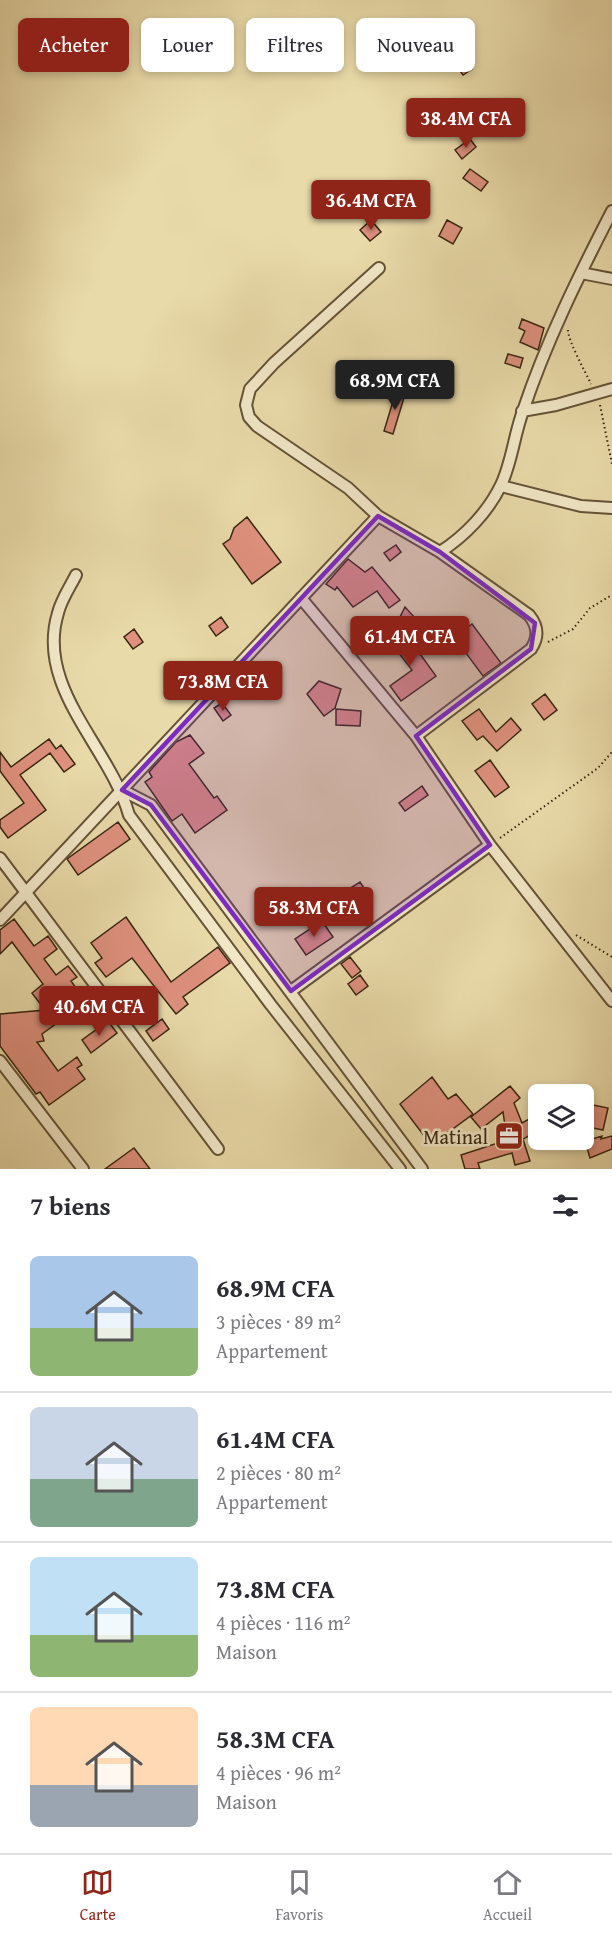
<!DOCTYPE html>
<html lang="fr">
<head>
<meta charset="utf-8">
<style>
  body { margin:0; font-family:"Gentium Book Plus",serif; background:#f7f7f7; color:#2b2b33; height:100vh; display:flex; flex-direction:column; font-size:22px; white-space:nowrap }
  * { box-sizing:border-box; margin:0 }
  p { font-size:20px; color:#7c7c81 }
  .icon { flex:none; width:33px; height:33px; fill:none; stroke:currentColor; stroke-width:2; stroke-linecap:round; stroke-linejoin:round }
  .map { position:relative; height:1169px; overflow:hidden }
  .drawer { display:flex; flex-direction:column; background:#fff; flex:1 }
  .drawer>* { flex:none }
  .top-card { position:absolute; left:18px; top:18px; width:576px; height:54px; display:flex; gap:12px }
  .fabs { position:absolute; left:528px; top:1084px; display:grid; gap:12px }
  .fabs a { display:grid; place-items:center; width:66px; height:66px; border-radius:9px; background:#fff; box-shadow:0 3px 9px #0003; font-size:30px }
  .price { position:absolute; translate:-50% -51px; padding:0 14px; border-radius:6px; background:#8f2418; color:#fff; font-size:20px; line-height:39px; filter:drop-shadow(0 2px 3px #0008) }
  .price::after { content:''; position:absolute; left:50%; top:36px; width:18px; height:14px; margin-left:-9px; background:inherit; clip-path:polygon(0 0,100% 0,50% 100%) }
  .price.selected { background:#222; color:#fff }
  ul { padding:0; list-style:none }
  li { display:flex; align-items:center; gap:18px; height:150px; padding:0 30px }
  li+li { border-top:2px solid #e1e1e2 }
  li span { display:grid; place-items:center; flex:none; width:168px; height:120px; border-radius:9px; color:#555 }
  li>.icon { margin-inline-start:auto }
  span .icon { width:72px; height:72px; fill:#fffc; stroke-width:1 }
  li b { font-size:26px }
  h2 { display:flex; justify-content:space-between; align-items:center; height:72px; padding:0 30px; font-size:26px }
  .pill { padding:0 21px; border-radius:9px; background:#fff; box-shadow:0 3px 9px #0003; font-size:21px; line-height:54px }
  .pill.selected { background:#8f2418; color:#fff }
  .tab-bar { display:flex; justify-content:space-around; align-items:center; height:84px; border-top:2px solid #e1e1e2; background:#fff; font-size:16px; color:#7c7c81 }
  .tab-bar a { display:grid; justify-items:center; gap:3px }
  .tab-bar .selected { color:#8f2418 }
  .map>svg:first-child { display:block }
</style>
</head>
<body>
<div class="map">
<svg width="612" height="1169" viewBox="0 0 612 1169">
  <rect width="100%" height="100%" fill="#e9daa9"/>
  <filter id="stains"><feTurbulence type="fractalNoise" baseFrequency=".00333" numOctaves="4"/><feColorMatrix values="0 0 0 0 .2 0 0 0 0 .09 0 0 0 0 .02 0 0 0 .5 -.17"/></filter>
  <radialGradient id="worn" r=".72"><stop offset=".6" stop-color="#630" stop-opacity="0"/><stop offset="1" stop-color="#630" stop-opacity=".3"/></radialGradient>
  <path fill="#df917e" stroke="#38260f" stroke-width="1.5" d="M 459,50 L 472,69 L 463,75 L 450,57 Z
    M 470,139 L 476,147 L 462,159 L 455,150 Z
    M 470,169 L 488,182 L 481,191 L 463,178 Z
    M 371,220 L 381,232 L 370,241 L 360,230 Z
    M 447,220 L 462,228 L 453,244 L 439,236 Z
    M 522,319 L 544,328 L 538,350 L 520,342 L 525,331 L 519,328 Z
    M 508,354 L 523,358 L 520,368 L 505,363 Z
    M 397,388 L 406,391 L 393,434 L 384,431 Z
    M 247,517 L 281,562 L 252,584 L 223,544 L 230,539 L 234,528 Z
    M 396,545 L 401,552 L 390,561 L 384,553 Z
    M 348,559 L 365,572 L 372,567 L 400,600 L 389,608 L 377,591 L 353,607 L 337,587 L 335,590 L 326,584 Z
    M 405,607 L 415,618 L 409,629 L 397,623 Z
    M 221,617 L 228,627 L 216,636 L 209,626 Z
    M 472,624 L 501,663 L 483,676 L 454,637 Z
    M 134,629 L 143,642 L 133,649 L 124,637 Z
    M 402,629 L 436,676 L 401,701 L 390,686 L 412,670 L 388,639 Z
    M 319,681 L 341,689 L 335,708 L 324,716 L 307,694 Z
    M 545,694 L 557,710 L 544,720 L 532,704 Z
    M 222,703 L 231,715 L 223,721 L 214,708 Z
    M 336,709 L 361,711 L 360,726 L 336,725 Z
    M 479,709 L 496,732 L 511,718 L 521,730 L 497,751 L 483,736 L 477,740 L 462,721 Z
    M 190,735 L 204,753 L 189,764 L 214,798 L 217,796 L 227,810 L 195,833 L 182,814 L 172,821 L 145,782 L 152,777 L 149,772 L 176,742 Z
    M 49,739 L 56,749 L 61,745 L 75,764 L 64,772 L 50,753 L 20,775 L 46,810 L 8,838 L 0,827 L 0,820 L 24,803 L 0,771 L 0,752 L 11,767 Z
    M 490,760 L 509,787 L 495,797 L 475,771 Z
    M 422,786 L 428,795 L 405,811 L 399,803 Z
    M 118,822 L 130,839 L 78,875 L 67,859 Z
    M 360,882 L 371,899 L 353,912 L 341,894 Z
    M 126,917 L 171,982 L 218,947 L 230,963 L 183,997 L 188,1004 L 176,1014 L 132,958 L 106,977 L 95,963 L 102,958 L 91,943 Z
    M 14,919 L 34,946 L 48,936 L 57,949 L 44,959 L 56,975 L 68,966 L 77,977 L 71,981 L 86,1002 L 42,1034 L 44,1041 L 37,1042 L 58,1071 L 77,1057 L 82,1065 L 77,1068 L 85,1079 L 49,1105 L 40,1092 L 36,1094 L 0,1046 L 0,1014 L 45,1010 L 32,993 L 43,984 L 12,942 L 0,954 L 0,930 Z
    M 322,921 L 333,937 L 306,955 L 295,939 Z
    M 350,957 L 361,971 L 352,978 L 341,964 Z
    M 360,975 L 368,986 L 356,995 L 348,984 Z
    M 162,1019 L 169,1029 L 153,1041 L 146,1031 Z
    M 108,1021 L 117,1033 L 91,1053 L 82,1040 Z
    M 432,1077 L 448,1099 L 456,1094 L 473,1114 L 431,1145 L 400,1104 Z
    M 510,1086 L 520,1098 L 514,1103 L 522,1123 L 531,1118 L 538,1131 L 523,1139 L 530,1161 L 515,1165 L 512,1153 L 478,1163 L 480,1169 L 465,1169 L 461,1155 L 507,1140 L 503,1112 L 481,1129 L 471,1117 Z
    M 593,1105 L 608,1108 L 603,1130 L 588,1127 Z
    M 602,1136 L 601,1139 L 612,1136 L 612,1149 L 590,1158 L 585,1141 Z
    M 134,1148 L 150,1169 L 105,1169 L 127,1153 Z"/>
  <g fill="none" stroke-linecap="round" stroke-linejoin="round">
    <g stroke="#645336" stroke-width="14">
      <path id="street" d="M 379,268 L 274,363 L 250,389 L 246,405 L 249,417 L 257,426 L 348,488 L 378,516 L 440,552 L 529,615 C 538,626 539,637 531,649 L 416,736
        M 581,273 L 612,279
        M 522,411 L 556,405 L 612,389
        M 501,486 L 581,506 L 612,508
        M 440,552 C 465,536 488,512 501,485 C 512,462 514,435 523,411 C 546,342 579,275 612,211
        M 76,575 C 70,587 61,600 58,613 C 35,688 110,747 129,815 L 271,1005 L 400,1169
        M 301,598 L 416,736 L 490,845 L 612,1001
        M 122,790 L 151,805 L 422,1169
        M 0,858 L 218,1149
        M 0,920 L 378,516
        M 291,991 L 490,845
        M 0,1061 L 83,1169"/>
    </g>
    <path stroke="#38260f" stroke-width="2" stroke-dasharray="1.5 3" stroke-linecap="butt" d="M 568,330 C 568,341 585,371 591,384
      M 600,405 L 612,464
      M 548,642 L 573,629 L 590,608 L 612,595
      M 500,838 L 598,768 L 612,752
      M 576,935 L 612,957"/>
    <use href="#street" stroke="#f1e7c7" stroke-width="10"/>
  </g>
  <path fill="#7b2cbf" fill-opacity="0.2" stroke="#7b2cbf" stroke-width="4.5" stroke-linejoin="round" d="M 378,516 L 440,552 L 535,623 L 531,649 L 416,736 L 490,845 L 291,991 L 151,805 L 122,790 Z"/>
  <defs>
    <g id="office-square" transform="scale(1.5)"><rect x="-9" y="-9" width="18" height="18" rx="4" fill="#8f2418" stroke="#f1e7c7"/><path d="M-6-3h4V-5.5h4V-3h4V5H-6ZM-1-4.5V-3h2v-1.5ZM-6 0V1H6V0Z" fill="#fff"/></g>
  </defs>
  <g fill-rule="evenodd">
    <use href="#office-square" x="509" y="1136"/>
  </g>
  <g text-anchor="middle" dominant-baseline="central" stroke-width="5" stroke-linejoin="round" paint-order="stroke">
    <g font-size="20" fill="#38260f" stroke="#f1e7c7" text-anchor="end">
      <text x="488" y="1136">Matinal</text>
    </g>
  </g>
  <rect width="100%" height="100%" filter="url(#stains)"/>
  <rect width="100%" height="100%" fill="url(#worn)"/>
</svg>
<div class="fabs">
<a><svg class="icon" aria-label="layers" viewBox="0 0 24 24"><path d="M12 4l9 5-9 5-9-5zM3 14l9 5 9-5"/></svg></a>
</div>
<b class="price" style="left:466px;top:149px">38.4M CFA</b>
<b class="price" style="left:371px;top:231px">36.4M CFA</b>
<b class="price selected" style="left:395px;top:411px">68.9M CFA</b>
<b class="price" style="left:410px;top:667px">61.4M CFA</b>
<b class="price" style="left:223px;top:712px">73.8M CFA</b>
<b class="price" style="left:314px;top:938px">58.3M CFA</b>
<b class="price" style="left:99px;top:1037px">40.6M CFA</b>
<div class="top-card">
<a class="pill selected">Acheter</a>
<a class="pill">Louer</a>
<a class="pill">Filtres</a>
<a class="pill">Nouveau</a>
</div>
</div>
<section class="drawer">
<h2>7 biens<svg class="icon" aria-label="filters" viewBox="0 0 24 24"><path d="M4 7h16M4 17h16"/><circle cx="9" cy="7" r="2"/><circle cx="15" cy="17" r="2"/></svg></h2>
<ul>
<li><span style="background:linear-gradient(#a9c7e8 60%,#8fb573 0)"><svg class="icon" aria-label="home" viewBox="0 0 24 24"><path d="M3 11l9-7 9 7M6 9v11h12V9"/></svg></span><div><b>68.9M CFA</b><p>3 pièces · 89 m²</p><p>Appartement</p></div></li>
<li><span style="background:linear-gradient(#c9d6e8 60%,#7fa58c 0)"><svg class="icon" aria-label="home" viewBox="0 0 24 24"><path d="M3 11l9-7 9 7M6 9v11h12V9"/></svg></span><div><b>61.4M CFA</b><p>2 pièces · 80 m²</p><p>Appartement</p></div></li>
<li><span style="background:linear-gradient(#bfe0f5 65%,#8fb573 0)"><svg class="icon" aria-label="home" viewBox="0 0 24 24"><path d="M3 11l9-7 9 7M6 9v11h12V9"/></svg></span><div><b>73.8M CFA</b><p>4 pièces · 116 m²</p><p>Maison</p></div></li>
<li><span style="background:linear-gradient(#ffd9b3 65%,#9aa5b1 0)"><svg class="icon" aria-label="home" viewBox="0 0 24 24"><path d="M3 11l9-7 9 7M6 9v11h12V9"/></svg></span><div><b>58.3M CFA</b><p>4 pièces · 96 m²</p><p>Maison</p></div></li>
</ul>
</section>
<nav class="tab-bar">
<a class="selected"><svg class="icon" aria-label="map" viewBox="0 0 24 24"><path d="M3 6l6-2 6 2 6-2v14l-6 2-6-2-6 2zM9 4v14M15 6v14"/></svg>Carte</a>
<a><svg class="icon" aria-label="saved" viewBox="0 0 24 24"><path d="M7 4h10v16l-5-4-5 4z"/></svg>Favoris</a>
<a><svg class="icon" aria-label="home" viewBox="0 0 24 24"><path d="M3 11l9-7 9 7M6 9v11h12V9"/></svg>Accueil</a>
</nav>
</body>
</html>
